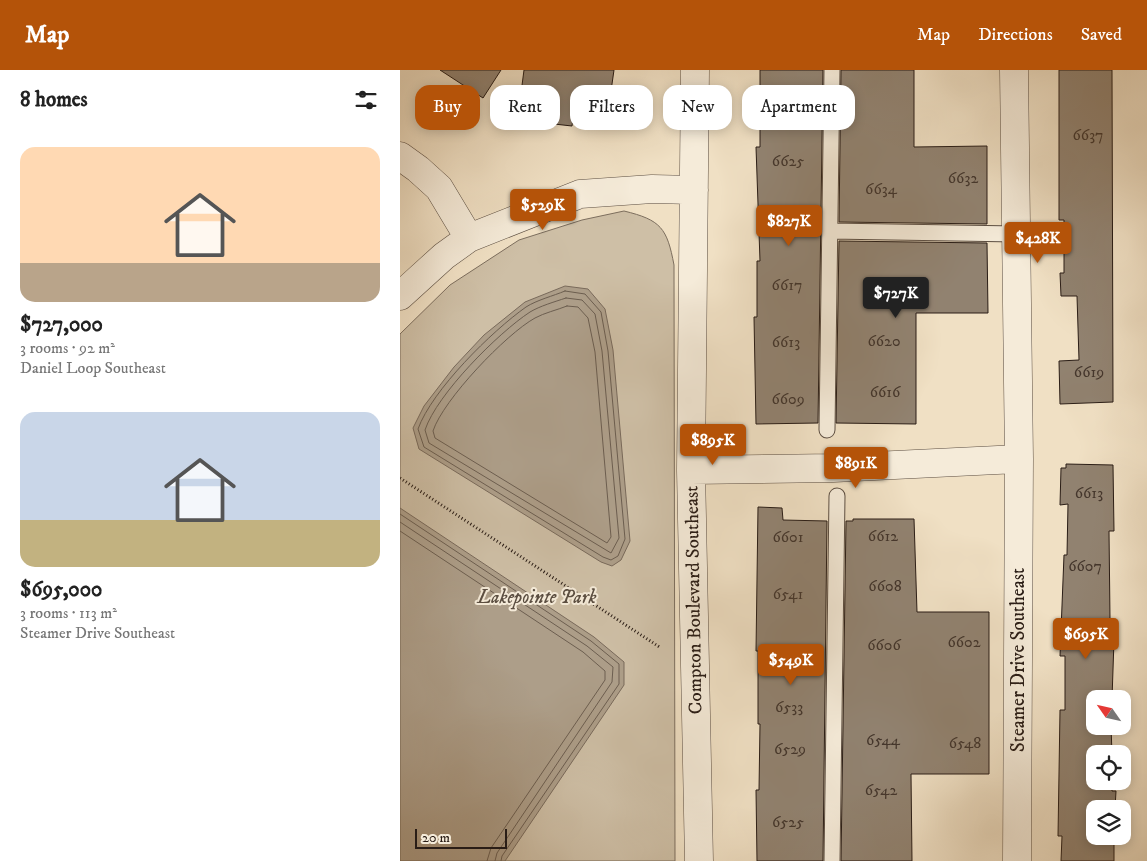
<!DOCTYPE html>
<html lang="en">
<head>
<meta charset="utf-8">
<style>
  body { margin:0; font-family:"IM FELL DW Pica",serif; background:#f6f6f6; color:#222; height:100vh; display:flex; flex-direction:column; font-size:19px; white-space:nowrap }
  * { box-sizing:border-box; margin:0 }
  p { font-size:16px; color:#767676 }
  .icon { flex:none; width:28px; height:28px; fill:none; stroke:currentColor; stroke-width:2; stroke-linecap:round; stroke-linejoin:round }
  .map { position:relative; flex:1; overflow:hidden }
  .details { display:flex; flex-direction:column; background:#fff; width:400px }
  .details>* { flex:none }
  .guide { position:absolute; left:15px; top:15px; width:475px; height:45px; display:flex; gap:10px }
  .needle { width:32px; rotate:304deg }
  .fabs { position:absolute; left:686px; top:620px; display:grid; gap:10px }
  .fabs a { display:grid; place-items:center; width:45px; height:45px; border-radius:10px; background:#fff; box-shadow:0 2px 12px #0003; font-size:25px }
  .scale { position:absolute; left:15px; bottom:12px; width:92px; box-sizing:border-box; padding-left:5px; border:2px solid #2a1d16; border-top:0; font-size:14px; line-height:18px; white-space:nowrap; color:#2a1d16; -webkit-text-stroke:4px #f5ebd9; paint-order:stroke }
  .price { position:absolute; translate:-50% -42px; padding:0 11px; border-radius:5px; background:#b45309; color:#fff; font-size:16px; line-height:32px; filter:drop-shadow(0 1px 2px #0008) }
  .price::after { content:''; position:absolute; left:50%; top:30px; width:15px; height:11px; margin-left:-8px; background:inherit; clip-path:polygon(0 0,100% 0,50% 100%) }
  .price.active { background:#222; color:#fff }
  ul { padding:0; list-style:none }
  li { display:grid; align-content:center; gap:10px; height:265px; padding:0 20px }
  li span { display:grid; place-items:center; height:155px; border-radius:15px; color:#555 }
  li>.icon { margin-inline-start:auto }
  span .icon { width:90px; height:90px; fill:#fffc; stroke-width:1 }
  li b { font-size:21px }
  h2 { display:flex; justify-content:space-between; align-items:center; height:60px; padding:0 20px; font-size:21px }
  .pill { padding:0 18px; border-radius:15px; background:#fff; box-shadow:0 2px 12px #0003; font-size:18px; line-height:45px }
  .pill.active { background:#b45309; color:#fff }
  header { display:flex; align-items:center; gap:30px; box-sizing:border-box; height:70px; padding:0 25px; background:#b45309; color:#fff }
  header strong { font-size:24px }
  nav { display:flex; gap:28px; margin-inline-start:auto; font-size:18px }
  main { display:flex; flex:1; min-height:0 }
  .map>svg:first-child { display:block }
</style>
</head>
<body>
<header>
<strong>Map</strong>
<nav><a>Map</a><a>Directions</a><a>Saved</a></nav>
</header>
<main>
<section class="details">
<h2>8 homes<svg class="icon" aria-label="filters" viewBox="0 0 24 24"><path d="M4 7h16M4 17h16"/><circle cx="9" cy="7" r="2"/><circle cx="15" cy="17" r="2"/></svg></h2>
<ul>
<li><span style="background:linear-gradient(#ffd9b3 75%,#b9a48a 0)"><svg class="icon" aria-label="home" viewBox="0 0 24 24"><path d="M3 11l9-7 9 7M6 9v11h12V9"/></svg></span><div><b>$727,000</b><p>3 rooms · 92 m²</p><p>Daniel Loop Southeast</p></div></li>
<li><span style="background:linear-gradient(#c9d6e8 70%,#c2b280 0)"><svg class="icon" aria-label="home" viewBox="0 0 24 24"><path d="M3 11l9-7 9 7M6 9v11h12V9"/></svg></span><div><b>$695,000</b><p>3 rooms · 113 m²</p><p>Steamer Drive Southeast</p></div></li>
</ul>
</section>
<div class="map">
<svg width="747" height="791" viewBox="0 0 747 791">
  <rect width="100%" height="100%" fill="#f0e0c4"/>
  <filter id="stains"><feTurbulence type="fractalNoise" baseFrequency=".004" numOctaves="4"/><feColorMatrix values="0 0 0 0 .2 0 0 0 0 .09 0 0 0 0 .02 0 0 0 .5 -.17"/></filter>
  <radialGradient id="worn" r=".72"><stop offset=".6" stop-color="#630" stop-opacity="0"/><stop offset="1" stop-color="#630" stop-opacity=".3"/></radialGradient>
  <path fill="#cebfa6" stroke="#7c6e5e" d="M 224,141 C 261,150 267,158 274,195 L 275,791 L 0,791 L 0,264 L 50,215 L 119,170 L 182,150 Z"/>
  <path fill="#ad9e89" stroke="#796a5b" d="M 165,216 L 188,219 L 205,239 L 213,280 L 230,471 L 221,490 L 212,496 L 201,492 L 19,379 L 13,358 L 24,336 L 54,297 L 84,265 L 125,232 Z
    M 0,438 L 194,567 L 224,592 L 224,615 L 105,791 L 0,791 Z"/>
  <g fill="none" stroke-linecap="round" stroke-linejoin="round">
    <path stroke="#6c5e50" stroke-width="1" d="M 165,221 L 185,224 L 201,242 L 208,281 L 225,469 L 218,486 L 211,490 L 203,487 L 24,377 L 18,359 C 32,320 92,261 126,237 C 137,230 153,226 165,221 Z
      M 166,228 L 182,230 L 195,244 L 202,281 L 219,468 L 211,483 L 29,373 L 25,360 C 37,324 98,263 130,242 C 140,236 154,232 166,228 Z
      M 167,236 L 178,237 L 188,248 L 195,282 L 211,467 L 207,473 L 35,368 L 33,361 C 43,330 106,264 135,248 C 144,243 157,240 167,236 Z
      M 0,444 L 191,571 L 219,594 L 219,614 L 102,786 L 101,791
      M 0,452 L 187,576 L 213,597 L 212,612 L 97,783 L 95,791
      M 0,461 L 183,582 L 205,601 L 205,610 L 91,778 L 87,791"/>
  </g>
  <path fill="#918270" stroke="#2a1d16" d="M 40,0 L 101,0 L 83,28 Z
    M 124,0 L 214,0 L 209,35 L 175,31 L 172,56 L 136,52 L 138,48 L 118,46 Z
    M 360,0 L 423,0 L 418,353 L 356,354 L 354,247 L 357,247 L 357,191 L 360,191 L 356,77 L 360,77 Z
    M 441,0 L 514,0 L 514,77 L 587,76 L 587,154 L 439,152 Z
    M 659,0 L 712,0 L 713,332 L 660,334 L 659,291 L 679,290 L 677,226 L 661,226 L 660,203 L 664,203 L 664,150 L 659,150 Z
    M 439,171 L 587,173 L 588,243 L 516,243 L 516,354 L 436,353 Z
    M 666,394 L 713,395 L 714,461 L 709,461 L 710,549 L 713,549 L 714,570 L 712,629 L 695,629 L 695,656 L 711,656 L 712,684 L 695,684 L 695,711 L 712,711 L 712,721 L 716,721 L 715,739 L 695,739 L 695,766 L 714,766 L 714,791 L 661,791 L 662,766 L 658,766 L 660,640 L 665,640 L 665,586 L 660,586 L 664,485 L 667,485 L 668,434 L 660,435 L 661,398 L 666,398 Z
    M 358,437 L 382,438 L 383,450 L 427,451 L 423,791 L 357,791 L 356,720 L 359,720 L 360,654 L 358,654 L 358,581 L 356,581 Z
    M 453,449 L 514,449 L 517,542 L 589,542 L 589,704 L 511,704 L 512,791 L 441,791 L 446,451 L 453,451 Z"/>
  <g fill="none" stroke-linecap="round" stroke-linejoin="round">
    <g stroke="#5c4e42" stroke-width="17">
      <path id="lane" d="M 430,161 L 617,164
        M 427,360 L 432,0
        M 432,791 L 437,426"/>
    </g>
    <g stroke="#5c4e42" stroke-width="29">
      <path id="street" d="M 295,0 L 291,400 L 299,791
        M 614,0 L 619,389 L 617,791
        M 0,86 L 18,99 L 39,118 L 69,168
        M 0,226 L 44,186 L 69,168 L 180,124 L 252,119 L 294,120
        M 291,400 L 433,398 L 619,389"/>
    </g>
    <path stroke="#2a1d16" stroke-width="3" stroke-dasharray="1 2.5" stroke-linecap="butt" d="M 0,408 L 261,578"/>
    <use href="#lane" stroke="#f5ebd9" stroke-width="15"/>
    <use href="#street" stroke="#f5ebd9" stroke-width="28"/>
  </g>
  <g text-anchor="middle" dominant-baseline="central" stroke-width="4" stroke-linejoin="round" paint-order="stroke">
    <g font-size="16" fill="#44362c">
      <text x="688" y="65">6637</text>
      <text x="388" y="91">6625</text>
      <text x="563" y="108">6632</text>
      <text x="481" y="119">6634</text>
      <text x="387" y="215">6617</text>
      <text x="484" y="271">6620</text>
      <text x="386" y="272">6613</text>
      <text x="689" y="302">6619</text>
      <text x="485" y="322">6616</text>
      <text x="388" y="329">6609</text>
      <text x="689" y="423">6613</text>
      <text x="483" y="466">6612</text>
      <text x="388" y="467">6601</text>
      <text x="685" y="496">6607</text>
      <text x="485" y="516">6608</text>
      <text x="388" y="524">6541</text>
      <text x="564" y="572">6602</text>
      <text x="484" y="575">6606</text>
      <text x="389" y="637">6533</text>
      <text x="483" y="670">6544</text>
      <text x="565" y="673">6548</text>
      <text x="390" y="679">6529</text>
      <text x="481" y="720">6542</text>
      <text x="388" y="752">6525</text>
    </g>
    <g font-size="19" font-style="italic" fill="#5b4e41" stroke="#f5ebd9">
      <text x="137" y="527">Lakepointe Park</text>
    </g>
    <g font-size="19" fill="#2a1d16" stroke="#f5ebd9">
      <text transform="translate(294 530) rotate(-91)">Compton Boulevard Southeast</text>
      <text transform="translate(618 590) rotate(-90)">Steamer Drive Southeast</text>
    </g>
  </g>
  <rect width="100%" height="100%" filter="url(#stains)"/>
  <rect width="100%" height="100%" fill="url(#worn)"/>
</svg>
<div class="fabs">
<a><svg class="needle" viewBox="-14 -14 28 28"><path d="M0-13l5 13h-10z" fill="#e53935"/><path d="M0 13l5-13h-10z" fill="#767676"/></svg></a>
<a><svg class="icon" aria-label="locate" viewBox="0 0 24 24"><circle cx="12" cy="12" r="6"/><path d="M12 2v4M12 18v4M2 12h4M18 12h4"/></svg></a>
<a><svg class="icon" aria-label="layers" viewBox="0 0 24 24"><path d="M12 4l9 5-9 5-9-5zM3 14l9 5 9-5"/></svg></a>
</div>
<div class="scale">20 m</div>
<b class="price" style="left:143px;top:161px">$529K</b>
<b class="price" style="left:389px;top:177px">$827K</b>
<b class="price" style="left:638px;top:194px">$428K</b>
<b class="price active" style="left:496px;top:249px">$727K</b>
<b class="price" style="left:313px;top:396px">$895K</b>
<b class="price" style="left:456px;top:419px">$891K</b>
<b class="price" style="left:686px;top:590px">$695K</b>
<b class="price" style="left:391px;top:616px">$549K</b>
<div class="guide">
<a class="pill active">Buy</a>
<a class="pill">Rent</a>
<a class="pill">Filters</a>
<a class="pill">New</a>
<a class="pill">Apartment</a>
</div>
</div>
</main>
</body>
</html>
